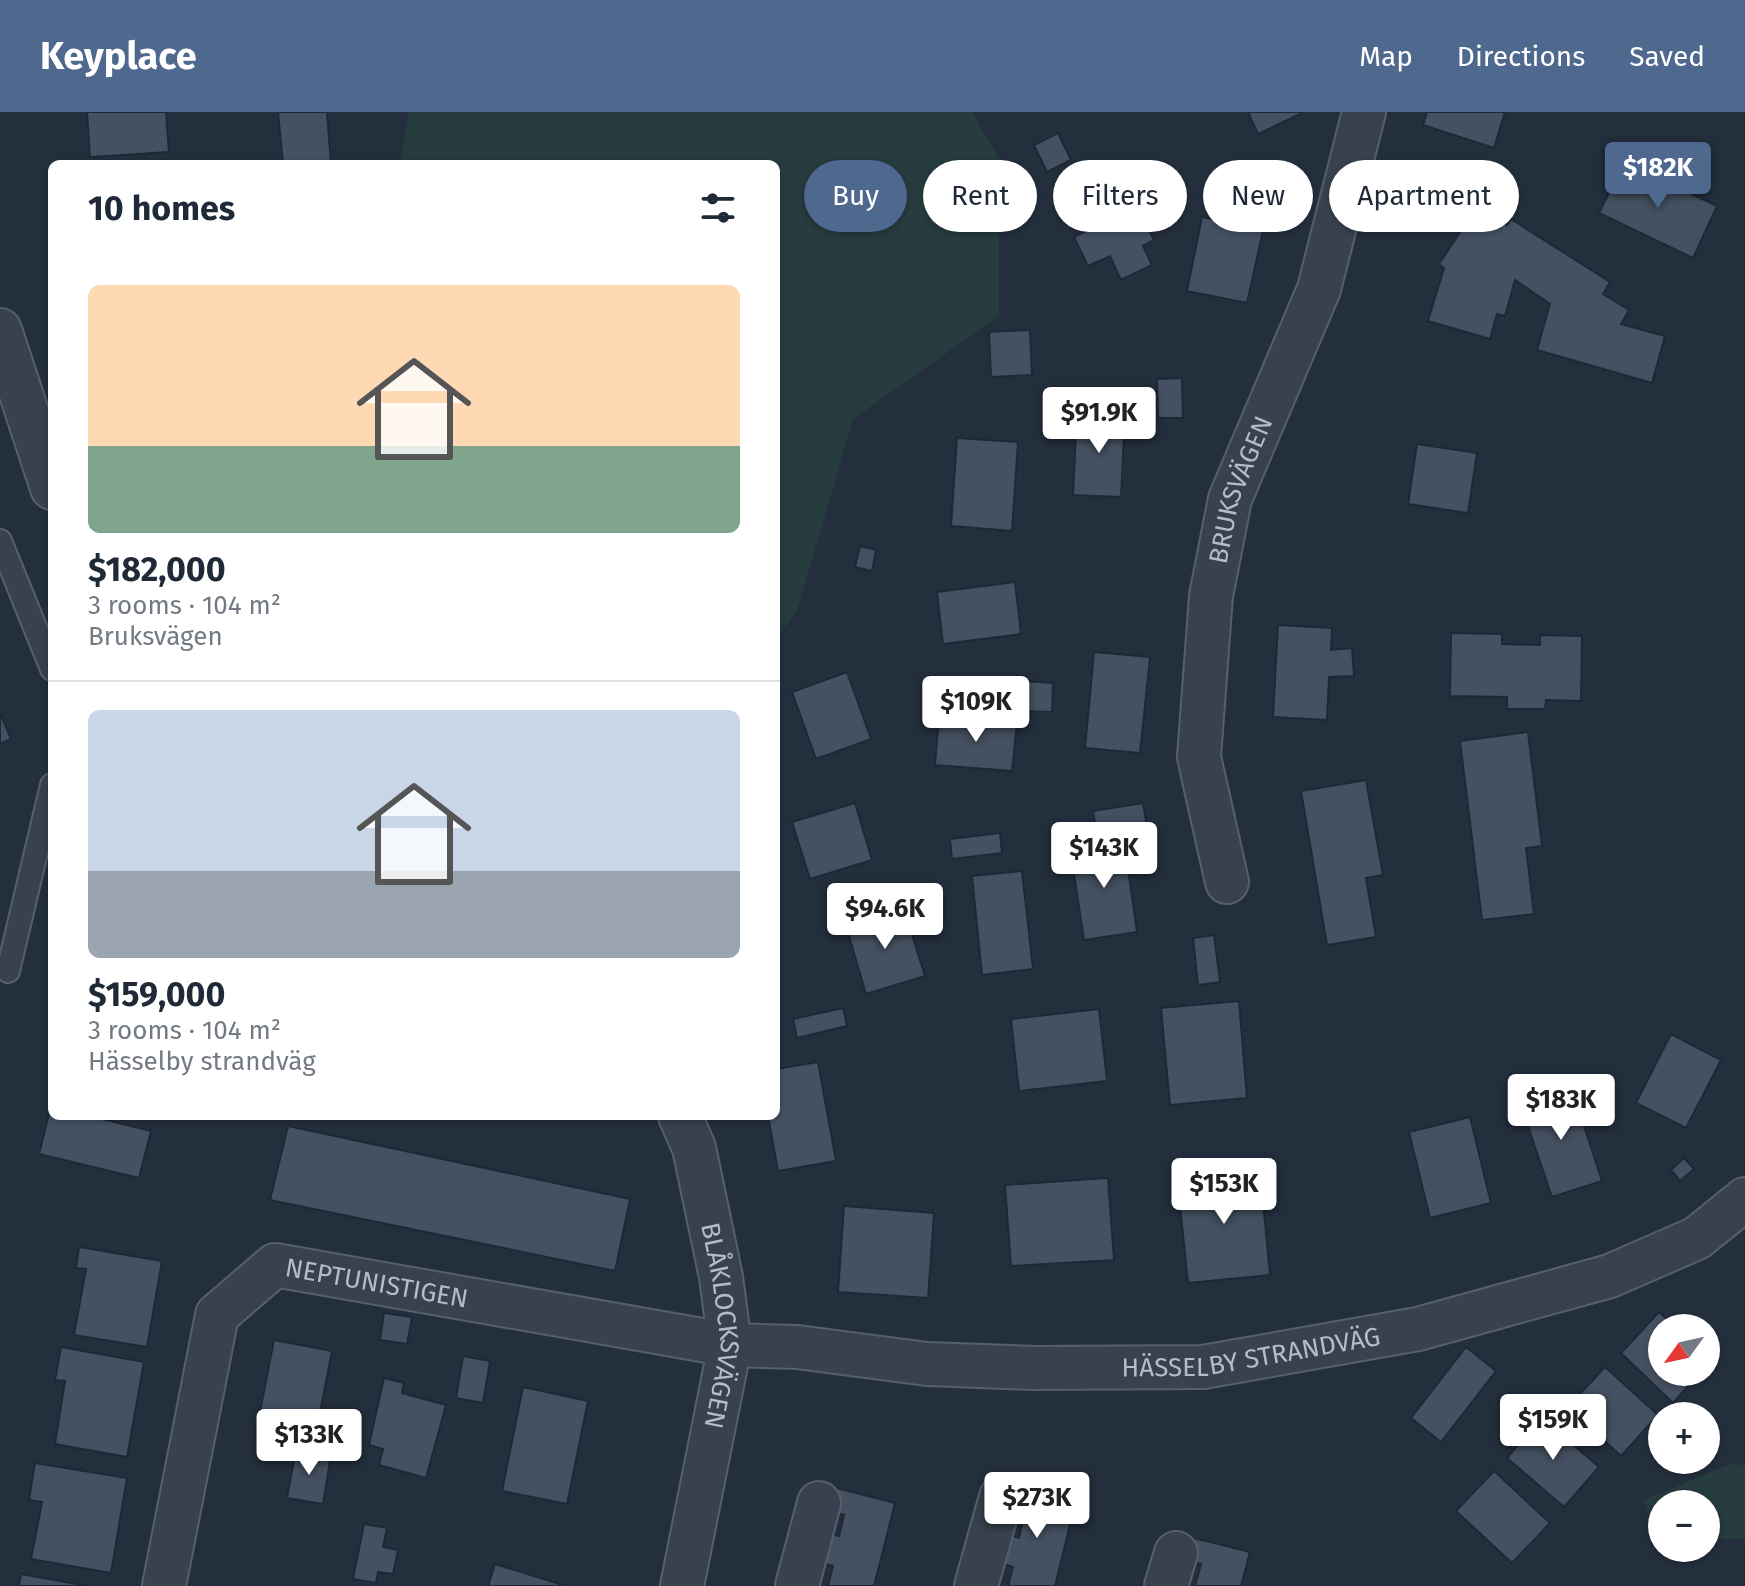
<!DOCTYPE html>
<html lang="en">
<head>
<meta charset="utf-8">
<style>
  body { margin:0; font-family:"Fira Sans",sans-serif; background:#f6f6f7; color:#1f2937; height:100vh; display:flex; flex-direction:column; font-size:30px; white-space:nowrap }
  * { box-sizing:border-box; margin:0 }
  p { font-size:26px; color:#747a83 }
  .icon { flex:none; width:44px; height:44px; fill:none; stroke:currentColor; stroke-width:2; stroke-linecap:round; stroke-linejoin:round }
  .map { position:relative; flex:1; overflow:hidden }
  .sheet { position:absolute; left:48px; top:48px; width:732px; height:960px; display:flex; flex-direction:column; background:#fff; border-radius:12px; box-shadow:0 2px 6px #0004 }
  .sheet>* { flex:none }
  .guide { position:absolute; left:804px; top:48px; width:760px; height:72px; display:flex; gap:16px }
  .needle { width:52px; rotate:237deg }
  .buttons { position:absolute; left:1648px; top:1202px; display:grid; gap:16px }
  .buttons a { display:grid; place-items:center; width:72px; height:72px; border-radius:50%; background:#fff; box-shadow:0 2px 6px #0004; font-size:40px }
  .price { position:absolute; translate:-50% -68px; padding:0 18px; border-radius:8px; background:#fff; color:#222; font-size:26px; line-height:52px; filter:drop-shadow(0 2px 4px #0008) }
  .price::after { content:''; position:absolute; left:50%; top:48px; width:24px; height:18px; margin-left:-12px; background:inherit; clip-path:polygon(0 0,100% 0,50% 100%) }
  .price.selected { background:#4f688e; color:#fff }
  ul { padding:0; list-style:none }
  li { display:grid; align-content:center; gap:16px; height:424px; padding:0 40px }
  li+li { border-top:2px solid #e0e1e3 }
  li span { display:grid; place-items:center; height:248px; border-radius:12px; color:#555 }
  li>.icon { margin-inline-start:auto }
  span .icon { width:144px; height:144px; fill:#fffc; stroke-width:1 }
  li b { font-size:34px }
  h2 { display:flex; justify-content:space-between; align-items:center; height:96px; padding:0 40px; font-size:34px }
  .tag { padding:0 28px; border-radius:36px; background:#fff; box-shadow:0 2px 6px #0004; font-size:28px; line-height:72px }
  .tag.selected { background:#4f688e; color:#fff }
  header { display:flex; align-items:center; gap:48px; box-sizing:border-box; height:112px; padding:0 40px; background:#4f688e; color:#fff }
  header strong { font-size:38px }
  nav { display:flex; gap:44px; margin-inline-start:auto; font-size:28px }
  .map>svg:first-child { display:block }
</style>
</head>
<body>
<header>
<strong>Keyplace</strong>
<nav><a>Map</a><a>Directions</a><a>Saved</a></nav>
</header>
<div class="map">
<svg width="1745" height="1474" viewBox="0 0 1745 1474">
  <rect width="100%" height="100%" fill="#242f3e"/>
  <path fill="#263c3f" d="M 409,0 L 972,0 L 999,47 L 999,204 L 853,307 L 798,496 L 776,528 L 776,52 L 400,52 Z
    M 1730,1352 L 1745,1353 L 1745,1427 L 1706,1427 L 1706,1392 L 1662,1392 L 1662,1426 L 1654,1426 L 1644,1388 Z"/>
  <path fill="#455162" stroke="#1f2835" stroke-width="2" d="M 87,0 L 166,0 L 169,40 L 90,45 Z
    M 278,0 L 327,0 L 331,52 L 283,52 Z
    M 1248,0 L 1304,0 L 1258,22 Z
    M 1427,0 L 1505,0 L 1494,36 L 1423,13 Z
    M 1058,21 L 1071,48 L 1047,60 L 1034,33 Z
    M 1624,50 L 1717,94 L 1693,146 L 1599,101 Z
    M 1076,59 L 1088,84 L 1065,96 L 1053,71 Z
    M 1116,78 L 1130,108 L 1141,102 L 1154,128 L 1143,134 L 1152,153 L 1121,168 L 1110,144 L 1088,154 L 1074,125 L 1098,113 L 1088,91 Z
    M 1478,93 L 1507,113 L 1511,107 L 1610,170 L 1603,182 L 1629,198 L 1621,212 L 1665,224 L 1652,271 L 1537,238 L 1550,192 L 1515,168 L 1505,204 L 1497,202 L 1490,227 L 1428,209 L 1444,156 L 1439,152 Z
    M 1202,105 L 1263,118 L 1247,191 L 1187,179 Z
    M 1030,218 L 1032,263 L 991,265 L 989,220 Z
    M 1182,266 L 1183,306 L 1158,306 L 1157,267 Z
    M 1077,300 L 1125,303 L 1121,385 L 1073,383 Z
    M 957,326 L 1018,330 L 1012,419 L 951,414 Z
    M 1417,332 L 1477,341 L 1468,401 L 1408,392 Z
    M 860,434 L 876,438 L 872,459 L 855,455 Z
    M 1015,470 L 1021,522 L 943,532 L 937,480 Z
    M 1278,513 L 1332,516 L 1331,538 L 1352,536 L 1354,564 L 1329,565 L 1327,608 L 1273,605 Z
    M 1451,521 L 1502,522 L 1502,532 L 1540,533 L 1540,523 L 1582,524 L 1581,589 L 1546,588 L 1545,597 L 1507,597 L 1507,585 L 1450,584 Z
    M 1094,540 L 1150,545 L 1140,641 L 1085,636 Z
    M 847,560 L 871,627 L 816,647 L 792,580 Z
    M 1022,569 L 1053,571 L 1052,600 L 1021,599 Z
    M 1,603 L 11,627 L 0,632 L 0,604 Z
    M 939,604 L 1017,611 L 1012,659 L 935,653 Z
    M 1528,620 L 1542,734 L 1526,736 L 1534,802 L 1482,808 L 1460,629 Z
    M 1366,668 L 1383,763 L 1366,766 L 1376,825 L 1327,833 L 1301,679 Z
    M 855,691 L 872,748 L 810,767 L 792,710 Z
    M 1143,691 L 1147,714 L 1097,723 L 1093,699 Z
    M 1000,721 L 1002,741 L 952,747 L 950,727 Z
    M 1124,728 L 1137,820 L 1084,828 L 1070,736 Z
    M 1022,759 L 1033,857 L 982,863 L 972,764 Z
    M 904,797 L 925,864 L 866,882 L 846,814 Z
    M 1214,823 L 1220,870 L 1198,873 L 1193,826 Z
    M 1239,889 L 1247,986 L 1170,993 L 1161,896 Z
    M 843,896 L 847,914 L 797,926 L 793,907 Z
    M 1099,897 L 1107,969 L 1019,979 L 1011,907 Z
    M 1671,922 L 1721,948 L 1686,1016 L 1636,991 Z
    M 818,950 L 836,1049 L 778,1059 L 768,1004 L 776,1004 L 776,957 Z
    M 1571,974 L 1602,1069 L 1552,1085 L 1520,991 Z
    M 51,994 L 52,1004 L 90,1004 L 151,1019 L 139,1066 L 39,1042 Z
    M 1470,1005 L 1491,1091 L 1430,1106 L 1409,1020 Z
    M 288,1014 L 630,1087 L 615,1159 L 270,1088 Z
    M 1684,1046 L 1694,1057 L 1680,1069 L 1671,1058 Z
    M 1260,1057 L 1270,1163 L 1188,1171 L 1177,1065 Z
    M 1108,1066 L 1114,1148 L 1011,1154 L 1005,1073 Z
    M 844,1094 L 934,1101 L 928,1186 L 838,1180 Z
    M 79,1135 L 162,1149 L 147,1235 L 74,1223 L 86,1157 L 76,1156 Z
    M 1659,1200 L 1677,1216 L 1662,1216 L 1662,1260 L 1701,1260 L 1673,1291 L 1621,1241 Z
    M 384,1201 L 412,1205 L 407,1232 L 380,1228 Z
    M 274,1228 L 332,1239 L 314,1331 L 256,1320 Z
    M 61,1235 L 144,1250 L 127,1345 L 55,1332 L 65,1269 L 55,1268 Z
    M 1466,1235 L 1496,1259 L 1441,1330 L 1411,1306 Z
    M 463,1244 L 490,1249 L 483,1291 L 456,1286 Z
    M 1605,1255 L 1658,1303 L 1621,1344 L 1568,1295 Z
    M 384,1266 L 404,1271 L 402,1281 L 446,1293 L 426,1366 L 379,1353 L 383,1337 L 369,1333 Z
    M 523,1275 L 588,1289 L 567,1392 L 502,1379 Z
    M 1541,1305 L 1599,1355 L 1564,1395 L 1507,1346 Z
    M 296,1337 L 331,1343 L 323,1392 L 287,1386 Z
    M 35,1351 L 127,1366 L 111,1461 L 31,1447 L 42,1390 L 29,1388 Z
    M 1494,1359 L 1550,1411 L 1512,1451 L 1456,1399 Z
    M 837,1376 L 895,1391 L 874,1474 L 828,1474 L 833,1454 L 819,1450 L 825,1421 L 839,1424 L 844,1403 L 831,1400 Z
    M 1018,1377 L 1075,1392 L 1055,1474 L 1008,1474 L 1013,1455 L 999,1451 L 1006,1422 L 1019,1426 L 1024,1404 L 1011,1401 Z
    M 364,1412 L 387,1416 L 383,1435 L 398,1438 L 393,1462 L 378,1460 L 376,1471 L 353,1467 Z
    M 1194,1426 L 1250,1440 L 1241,1474 L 1195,1474 L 1201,1452 L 1188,1449 Z
    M 495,1452 L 563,1473 L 562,1474 L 488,1474 Z
    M 21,1462 L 87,1474 L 19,1474 Z"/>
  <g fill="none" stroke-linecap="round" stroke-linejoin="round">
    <g stroke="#565f6c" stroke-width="26">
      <path id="service" d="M 0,429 L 52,557
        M 8,859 L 52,673"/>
    </g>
    <g stroke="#565f6c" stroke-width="46">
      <g id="minor">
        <path d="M 0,218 L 52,376"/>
        <path id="s1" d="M 1227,770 L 1199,645 L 1211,484 L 1230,387 L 1319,177 L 1364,0"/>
        <path id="s2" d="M 680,1004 L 694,1036 L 721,1165 L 730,1233 L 682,1474"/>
        <path id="s3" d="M 164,1474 L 217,1203 L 275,1153 L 730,1233 L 797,1235 L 927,1252 L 1035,1256 L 1203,1255 L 1418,1217 L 1610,1164 L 1697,1126 L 1745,1087"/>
        <path d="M 797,1474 L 819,1391"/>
        <path d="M 976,1474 L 1001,1385"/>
        <path d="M 1166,1474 L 1176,1441"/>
      </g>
    </g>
    <use href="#service" stroke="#38414e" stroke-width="22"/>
    <use href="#minor" stroke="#38414e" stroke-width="42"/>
  </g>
  <g text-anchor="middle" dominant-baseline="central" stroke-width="6" stroke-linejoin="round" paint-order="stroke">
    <g font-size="26" fill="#b4bcc9" stroke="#1d2633">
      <text stroke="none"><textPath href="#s1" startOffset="400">BRUKSVÄGEN</textPath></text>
      <text stroke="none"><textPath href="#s3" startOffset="456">NEPTUNISTIGEN</textPath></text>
      <text stroke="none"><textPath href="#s2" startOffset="216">BLÅKLOCKSVÄGEN</textPath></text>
      <text stroke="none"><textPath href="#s3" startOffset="1338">HÄSSELBY STRANDVÄG</textPath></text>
    </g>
  </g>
</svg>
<div class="buttons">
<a><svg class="needle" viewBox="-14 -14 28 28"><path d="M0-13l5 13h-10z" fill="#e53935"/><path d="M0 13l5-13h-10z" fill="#747a83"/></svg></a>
<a>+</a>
<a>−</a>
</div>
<b class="price selected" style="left:1658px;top:98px">$182K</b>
<b class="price" style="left:1099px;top:343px">$91.9K</b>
<b class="price" style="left:976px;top:632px">$109K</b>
<b class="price" style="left:1104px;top:778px">$143K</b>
<b class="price" style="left:885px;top:839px">$94.6K</b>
<b class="price" style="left:1561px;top:1030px">$183K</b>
<b class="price" style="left:1224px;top:1114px">$153K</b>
<b class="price" style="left:1553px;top:1350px">$159K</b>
<b class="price" style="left:309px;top:1365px">$133K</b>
<b class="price" style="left:1037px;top:1428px">$273K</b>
<div class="guide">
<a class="tag selected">Buy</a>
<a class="tag">Rent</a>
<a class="tag">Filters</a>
<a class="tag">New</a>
<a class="tag">Apartment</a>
</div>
<section class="sheet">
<h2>10 homes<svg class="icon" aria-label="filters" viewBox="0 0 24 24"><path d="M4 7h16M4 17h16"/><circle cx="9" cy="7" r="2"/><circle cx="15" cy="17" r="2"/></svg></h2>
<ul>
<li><span style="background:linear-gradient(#ffd9b3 65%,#7fa58c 0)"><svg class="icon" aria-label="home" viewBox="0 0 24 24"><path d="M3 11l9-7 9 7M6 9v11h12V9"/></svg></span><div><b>$182,000</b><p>3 rooms · 104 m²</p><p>Bruksvägen</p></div></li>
<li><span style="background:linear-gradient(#c9d6e8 65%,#9aa5b1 0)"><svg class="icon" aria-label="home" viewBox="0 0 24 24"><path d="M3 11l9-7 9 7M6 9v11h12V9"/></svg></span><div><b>$159,000</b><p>3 rooms · 104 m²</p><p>Hässelby strandväg</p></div></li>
</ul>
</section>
</div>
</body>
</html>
